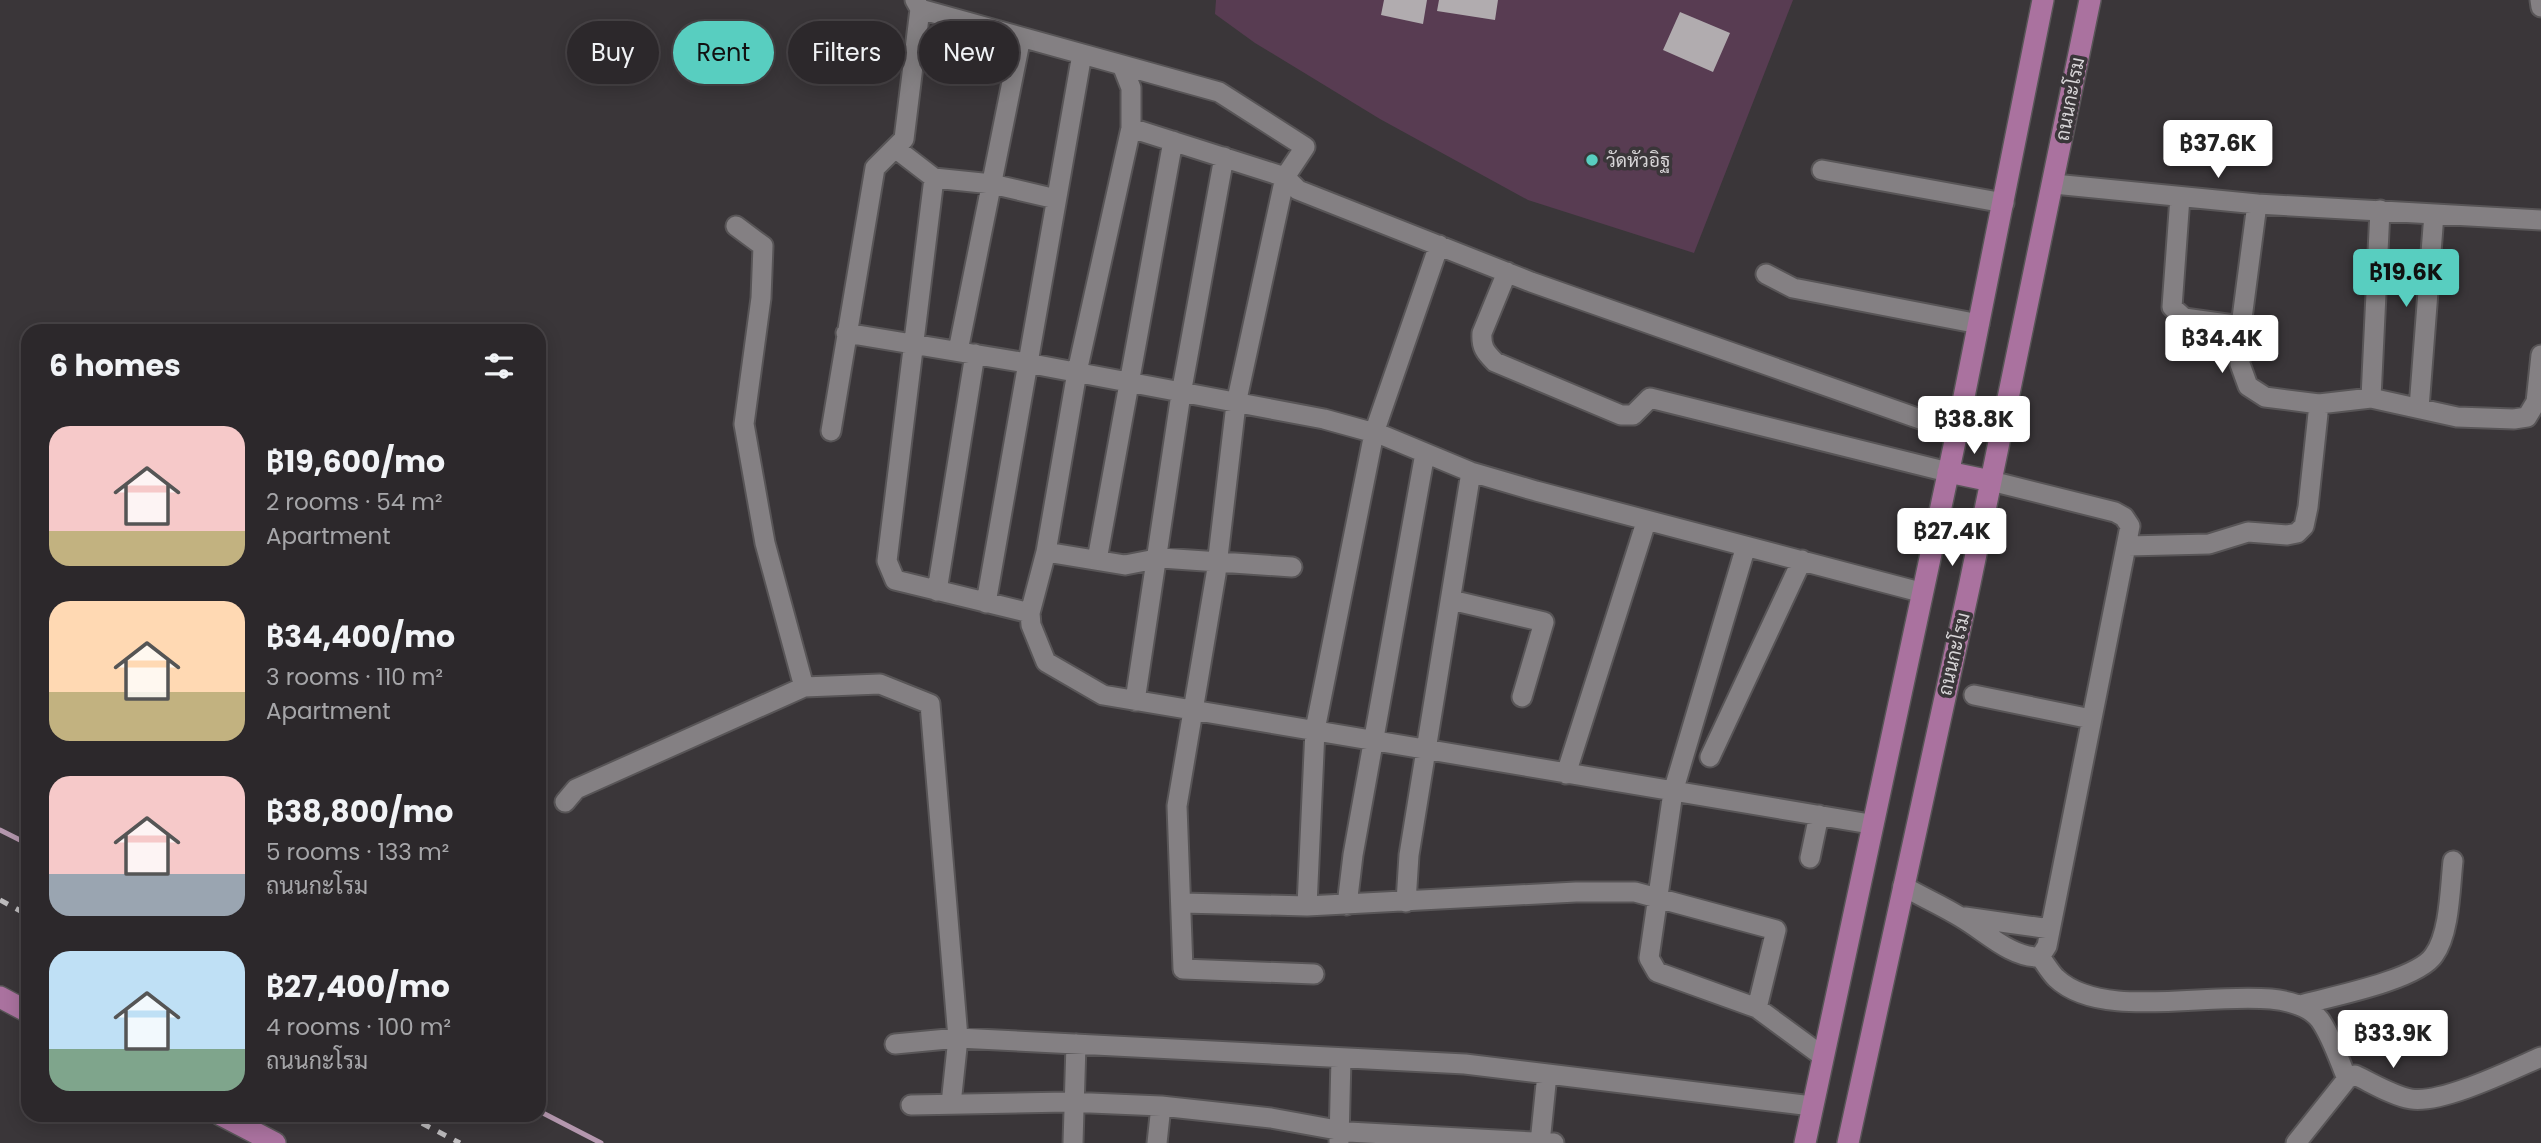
<!DOCTYPE html>
<html lang="en">
<head>
<meta charset="utf-8">
<style>
  body { margin:0; font-family:Poppins,Sarabun,sans-serif; background:#383437; color:#f1f3f6; height:100vh; display:flex; flex-direction:column; font-size:26px; white-space:nowrap }
  * { box-sizing:border-box; margin:0 }
  p { font-size:23px; color:#a6a6a9 }
  .icon { flex:none; width:38px; height:38px; fill:none; stroke:currentColor; stroke-width:2; stroke-linecap:round; stroke-linejoin:round }
  .map { position:relative; flex:1; overflow:hidden }
  .drawer { position:absolute; left:21px; top:324px; width:525px; height:798px; display:flex; flex-direction:column; background:#2c282b; border-radius:21px; box-shadow:0 4px 18px #0003,0 0 0 2px #484447 }
  .drawer>* { flex:none }
  .top-card { position:absolute; left:567px; top:21px; width:665px; height:63px; display:flex; gap:14px }
  .price { position:absolute; translate:-50% -60px; padding:0 16px; border-radius:7px; background:#fff; color:#222; font-size:23px; line-height:46px; filter:drop-shadow(0 2px 4px #0008) }
  .price::after { content:''; position:absolute; left:50%; top:42px; width:21px; height:16px; margin-left:-10px; background:inherit; clip-path:polygon(0 0,100% 0,50% 100%) }
  .price.on { background:#58cec0; color:#111 }
  ul { padding:0; list-style:none }
  li { display:flex; align-items:center; gap:21px; height:175px; padding:0 28px }
  li span { display:grid; place-items:center; flex:none; width:196px; height:140px; border-radius:21px; color:#555 }
  li>.icon { margin-inline-start:auto }
  span .icon { width:84px; height:84px; fill:#fffc; stroke-width:1 }
  li b { font-size:30px }
  h2 { display:flex; justify-content:space-between; align-items:center; height:84px; padding:0 28px; font-size:30px }
  .pill { padding:0 24px; border-radius:32px; background:#2c282b; box-shadow:0 4px 18px #0003,0 0 0 2px #484447; font-size:24px; line-height:63px }
  .pill.on { background:#58cec0; color:#111 }
  .map>svg:first-child { display:block }
</style>
</head>
<body>
<div class="map">
<svg width="2541" height="1143" viewBox="0 0 2541 1143">
  <rect width="100%" height="100%" fill="#3a3639"/>
  <path fill="#583c52" d="M 1216,0 L 1793,0 L 1694,253 L 1528,200 L 1380,119 L 1255,43 L 1215,14 Z"/>
  <g fill="none" stroke-linecap="round" stroke-linejoin="round">
    <path stroke="#b497ae" stroke-width="5" d="M 0,830 L 28,844
      M 539,1111 L 601,1143"/>
  </g>
  <path fill="#b1acaf" d="M 1384,0 L 1427,0 L 1423,24 L 1381,15 Z
    M 1439,0 L 1498,0 L 1495,20 L 1437,11 Z
    M 1680,12 L 1730,33 L 1713,72 L 1663,50 Z"/>
  <g fill="none" stroke-linecap="round" stroke-linejoin="round">
    <g stroke="#585557" stroke-width="23">
      <path id="minor" d="M 915,0 L 920,9 L 1122,65 L 1131,88 L 1131,128 L 1285,177 L 1298,190 L 1531,282 L 1957,432
        M 2540,0 L 2541,7
        M 1122,65 L 1219,92 L 1305,147 L 1285,177 L 1236,404 L 1216,574 L 1177,806 L 1183,969 L 1314,974
        M 895,148 L 934,178
        M 1822,170 L 2004,203
        M 2054,184 L 2257,204 L 2541,220
        M 2180,197 L 2172,307 L 2184,318 L 2241,326
        M 1056,199 L 992,184 L 934,178 L 887,561 L 895,580 L 1030,613 L 1031,625 L 1046,662 L 1103,695 L 1870,824
        M 2257,204 L 2241,326 L 2240,364 L 2248,386 L 2265,397 L 2319,404 L 2371,398 L 2457,417 L 2514,419 L 2527,417 L 2536,402 L 2541,355
        M 736,226 L 763,246 L 761,298 L 744,424 L 765,543 L 804,687
        M 1507,272 L 1482,333 C 1481,347 1485,352 1495,362 L 1621,415 L 1633,415 L 1650,398 L 1948,472
        M 1766,274 L 1793,288 L 1979,324
        M 846,333 L 1027,363 L 1324,419 L 1382,435 L 1471,472 L 1536,491 L 1920,592
        M 958,351 L 1021,37
        M 2371,398 L 2380,210
        M 2419,408 L 2434,214
        M 831,431 L 875,168 L 904,139 L 920,9
        M 1746,546 L 1673,792 L 1649,958 L 1657,972 L 1757,1008 L 1821,1055
        M 2128,546 L 2209,544 L 2248,532 L 2287,535 L 2297,533 L 2304,526 L 2308,507 L 2319,404
        M 1046,552 L 1125,565 L 1161,558 L 1292,567
        M 1097,560 L 1173,141
        M 937,591 L 975,354
        M 1451,600 L 1544,622 L 1522,697
        M 986,603 L 1082,54
        M 1030,613 L 1046,552 L 1077,372 L 1131,128
        M 1974,695 L 2091,719
        M 1135,701 L 1181,394 L 1224,157
        M 1710,757 L 1802,560
        M 1566,774 L 1646,522
        M 565,802 L 576,789 L 804,687 L 880,684 L 930,704 L 958,1038 L 951,1104
        M 1810,858 L 1819,815
        M 1903,886 C 1922,897 1943,906 1962,918 C 1986,932 2011,958 2040,957 L 2047,946 L 2130,526 L 2124,517 L 2115,512 L 1991,481
        M 1406,902 L 1409,855 L 1471,472
        M 1182,903 L 1307,906 L 1576,892 L 1635,892 L 1776,930 L 1757,1008
        M 1347,905 L 1353,855 L 1425,453
        M 1307,906 L 1315,730 L 1374,433 L 1439,245
        M 1965,917 L 2050,929
        M 2040,957 C 2045,963 2050,972 2056,978 C 2115,1034 2279,967 2320,1020 C 2332,1037 2339,1060 2347,1079
        M 2300,1005 C 2330,997 2418,980 2434,955 C 2450,933 2450,887 2453,861
        M 895,1044 L 958,1038 L 1465,1064 L 1812,1106
        M 911,1105 L 1067,1102 L 1161,1106 L 1271,1118 L 1348,1132 L 1554,1143
        M 1339,1141 L 1341,1058
        M 1073,1143 L 1076,1044
        M 1157,1143 L 1161,1106
        M 1540,1143 L 1547,1074
        M 2296,1143 L 2347,1079 L 2355,1075 C 2372,1083 2393,1096 2411,1099 C 2442,1104 2511,1070 2541,1057"/>
    </g>
    <g stroke="#585557" stroke-width="24">
      <path id="major" d="M 1948,472 L 1991,481
        M 0,997 L 28,1012
        M 221,1115 L 275,1143
        M 1805,1143 L 1957,432 L 2043,0
        M 1848,1143 L 1970,583 L 2090,0"/>
    </g>
    <use href="#minor" stroke="#848083" stroke-width="19"/>
    <use href="#major" stroke="#aa729f" stroke-width="21"/>
    <path stroke="#bdbbbd" stroke-width="5" stroke-dasharray="9 9" stroke-linecap="butt" d="M 0,900 L 28,915
      M 406,1115 L 460,1143"/>
  </g>
  <circle fill="#58cec0" stroke="#3a3639" stroke-width="2.5" cx="1592" cy="160" r="7"/>
  <g text-anchor="middle" dominant-baseline="central" stroke-width="7" stroke-linejoin="round" paint-order="stroke">
    <g font-size="19" fill="#d7d5d7" stroke="#3a3639">
      <text transform="translate(2070 99) rotate(-79)">ถนนกะโรม</text>
      <text transform="translate(1954 654) rotate(-77)">ถนนกะโรม</text>
    </g>
    <g font-size="19" fill="#d7d5d7" stroke="#3a3639" text-anchor="start">
      <text x="1606" y="160">วัดหัวอิฐ</text>
    </g>
  </g>
</svg>
<b class="price" style="left:2218px;top:180px">฿37.6K</b>
<b class="price on" style="left:2406px;top:309px">฿19.6K</b>
<b class="price" style="left:2222px;top:375px">฿34.4K</b>
<b class="price" style="left:1974px;top:456px">฿38.8K</b>
<b class="price" style="left:1952px;top:568px">฿27.4K</b>
<b class="price" style="left:2393px;top:1070px">฿33.9K</b>
<div class="top-card">
<a class="pill">Buy</a>
<a class="pill on">Rent</a>
<a class="pill">Filters</a>
<a class="pill">New</a>
</div>
<section class="drawer">
<h2>6 homes<svg class="icon" aria-label="filters" viewBox="0 0 24 24"><path d="M4 7h16M4 17h16"/><circle cx="9" cy="7" r="2"/><circle cx="15" cy="17" r="2"/></svg></h2>
<ul>
<li><span style="background:linear-gradient(#f6c9c9 75%,#c2b280 0)"><svg class="icon" aria-label="home" viewBox="0 0 24 24"><path d="M3 11l9-7 9 7M6 9v11h12V9"/></svg></span><div><b>฿19,600/mo</b><p>2 rooms · 54 m²</p><p>Apartment</p></div></li>
<li><span style="background:linear-gradient(#ffd9b3 65%,#c2b280 0)"><svg class="icon" aria-label="home" viewBox="0 0 24 24"><path d="M3 11l9-7 9 7M6 9v11h12V9"/></svg></span><div><b>฿34,400/mo</b><p>3 rooms · 110 m²</p><p>Apartment</p></div></li>
<li><span style="background:linear-gradient(#f6c9c9 70%,#9aa5b1 0)"><svg class="icon" aria-label="home" viewBox="0 0 24 24"><path d="M3 11l9-7 9 7M6 9v11h12V9"/></svg></span><div><b>฿38,800/mo</b><p>5 rooms · 133 m²</p><p>ถนนกะโรม</p></div></li>
<li><span style="background:linear-gradient(#bfe0f5 70%,#7fa58c 0)"><svg class="icon" aria-label="home" viewBox="0 0 24 24"><path d="M3 11l9-7 9 7M6 9v11h12V9"/></svg></span><div><b>฿27,400/mo</b><p>4 rooms · 100 m²</p><p>ถนนกะโรม</p></div></li>
</ul>
</section>
</div>
</body>
</html>
